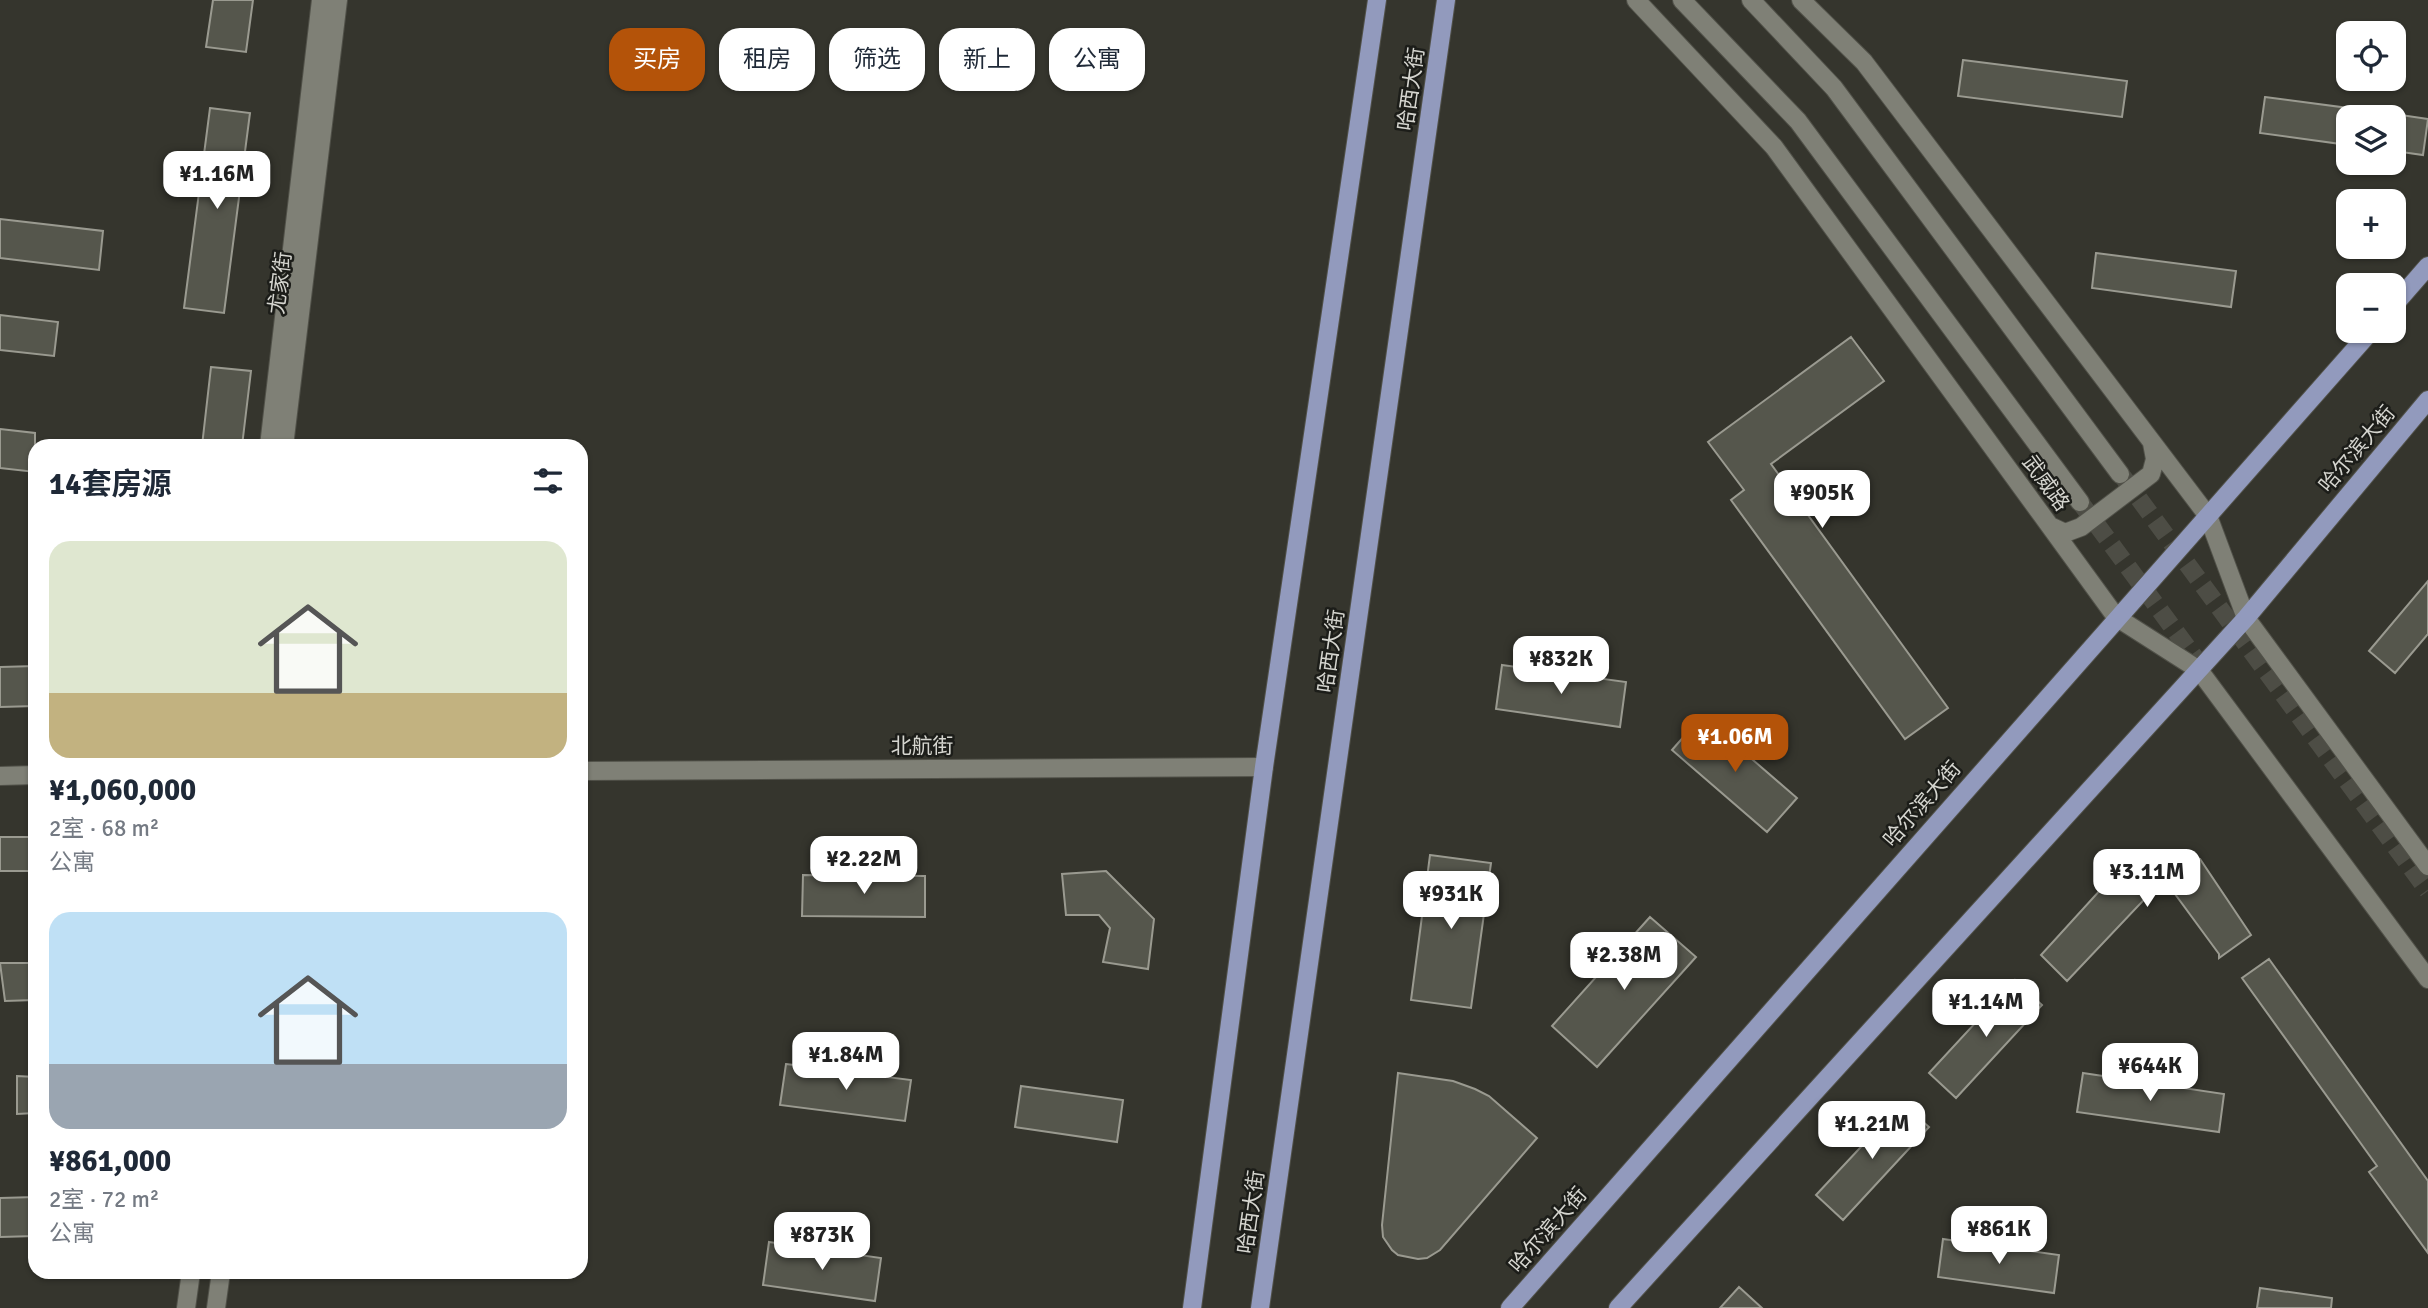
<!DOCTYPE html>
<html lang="zh">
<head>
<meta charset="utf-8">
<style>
  body { margin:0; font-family:Signika,"Noto Sans SC",sans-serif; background:#f2f2f3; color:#1f2937; height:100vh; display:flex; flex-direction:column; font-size:26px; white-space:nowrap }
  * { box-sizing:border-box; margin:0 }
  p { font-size:23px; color:#747a83 }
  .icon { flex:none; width:38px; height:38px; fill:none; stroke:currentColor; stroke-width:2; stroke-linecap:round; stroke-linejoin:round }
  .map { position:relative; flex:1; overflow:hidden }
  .drawer { position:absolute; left:28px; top:439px; width:560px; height:840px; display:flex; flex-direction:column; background:#fff; border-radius:21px; box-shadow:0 2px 5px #0004 }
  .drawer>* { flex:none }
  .banner { position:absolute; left:609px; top:28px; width:665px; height:63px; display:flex; gap:14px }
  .buttons { position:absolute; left:2336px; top:21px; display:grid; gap:14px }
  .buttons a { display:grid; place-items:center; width:70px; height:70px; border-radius:14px; background:#fff; box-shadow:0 2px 5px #0004; font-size:35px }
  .price { position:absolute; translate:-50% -60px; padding:0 16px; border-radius:14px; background:#fff; color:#222; font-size:23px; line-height:46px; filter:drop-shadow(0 2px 4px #0008) }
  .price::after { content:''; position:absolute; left:50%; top:42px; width:21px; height:16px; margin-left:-10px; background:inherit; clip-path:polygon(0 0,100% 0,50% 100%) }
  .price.active { background:#b45309; color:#fff }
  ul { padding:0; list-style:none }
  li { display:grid; align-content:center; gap:14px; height:371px; padding:0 21px }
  li span { display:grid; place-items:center; height:217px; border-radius:21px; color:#555 }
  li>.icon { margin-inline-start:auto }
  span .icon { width:126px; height:126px; fill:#fffc; stroke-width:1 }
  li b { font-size:30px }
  h2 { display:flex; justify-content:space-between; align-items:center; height:84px; padding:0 21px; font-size:30px }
  .chip { padding:0 24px; border-radius:21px; background:#fff; box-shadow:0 2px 5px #0004; font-size:24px; line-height:63px }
  .chip.active { background:#b45309; color:#fff }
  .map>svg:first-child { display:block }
</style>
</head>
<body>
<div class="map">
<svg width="2428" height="1308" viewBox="0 0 2428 1308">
  <rect width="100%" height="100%" fill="#35352d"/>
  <path fill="#55564c" stroke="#9a9a90" stroke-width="2" d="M 213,0 L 253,0 L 246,52 L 206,47 Z
    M 1963,60 L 2127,81 L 2122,117 L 1958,96 Z
    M 2265,97 L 2348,108 L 2348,145 L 2260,133 Z
    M 210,108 L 250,113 L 224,313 L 184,308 Z
    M 2394,114 L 2428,119 L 2423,155 L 2394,151 Z
    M 0,219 L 103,231 L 99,270 L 0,258 Z
    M 2096,253 L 2236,271 L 2231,307 L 2092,288 Z
    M 0,315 L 58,322 L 54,356 L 0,350 Z
    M 1851,337 L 1884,381 L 1771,464 L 1948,708 L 1905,739 L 1731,500 L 1744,490 L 1708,442 Z
    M 211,367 L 251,371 L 242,446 L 202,446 Z
    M 0,429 L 35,433 L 35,472 L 0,468 Z
    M 2428,581 L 2428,634 L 2395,673 L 2369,651 Z
    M 1502,665 L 1626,682 L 1620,727 L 1496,709 Z
    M 35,666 L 35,706 L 0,707 L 0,667 Z
    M 1702,716 L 1797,798 L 1767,832 L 1672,750 Z
    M 0,837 L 35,837 L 35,871 L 0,871 Z
    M 2133,854 L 2200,859 L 2251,935 L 2219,958 L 2219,954 L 2172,890 L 2155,888 L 2067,981 L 2041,955 Z
    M 1430,855 L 1491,863 L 1471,1008 L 1411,1000 Z
    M 1106,871 L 1154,919 L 1148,969 L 1103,962 L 1110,928 L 1099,915 L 1066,915 L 1062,874 Z
    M 803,875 L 925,876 L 925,917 L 802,916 Z
    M 1650,917 L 1696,957 L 1597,1067 L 1552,1026 Z
    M 2269,959 L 2428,1181 L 2428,1253 L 2369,1172 L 2377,1166 L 2242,978 Z
    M 0,963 L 35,963 L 35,1000 L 5,1001 Z
    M 2015,980 L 2042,1005 L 1956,1098 L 1929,1073 Z
    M 786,1064 L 911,1080 L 905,1121 L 780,1105 Z
    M 1398,1073 L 1453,1081 L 1475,1089 L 1489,1096 L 1537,1138 L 1440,1250 L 1427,1258 L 1418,1259 L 1398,1255 L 1392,1250 L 1383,1237 L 1382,1225 Z
    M 2083,1073 L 2224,1094 L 2219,1132 L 2077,1112 Z
    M 17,1076 L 35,1077 L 35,1113 L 17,1114 Z
    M 1021,1086 L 1123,1100 L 1117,1142 L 1015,1127 Z
    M 1902,1103 L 1929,1127 L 1843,1220 L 1816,1195 Z
    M 35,1197 L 35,1236 L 0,1237 L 0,1198 Z
    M 1943,1239 L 2059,1255 L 2054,1293 L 1938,1277 Z
    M 769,1242 L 881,1258 L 875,1301 L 763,1285 Z
    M 1739,1287 L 1762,1308 L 1720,1308 Z
    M 2260,1288 L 2332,1298 L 2331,1308 L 2257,1308 Z"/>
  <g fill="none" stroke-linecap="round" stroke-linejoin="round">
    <path stroke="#4d4d45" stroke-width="18" stroke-dasharray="18 9" stroke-linecap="butt" d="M 2123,477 L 2428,891
      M 2080,502 L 2207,674"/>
    <g stroke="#515149" stroke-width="20">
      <path id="tertiary" d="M 581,771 L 1264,767
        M 0,776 L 35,775"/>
    </g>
    <g stroke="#515149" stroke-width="20">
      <path id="secondary" d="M 1636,0 L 1774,147 L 2116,617 L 2199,670 L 2428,979
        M 1682,0 L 1798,121 L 2080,502
        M 1751,0 L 1834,88 L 2120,474
        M 1801,0 L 1864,62 L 2208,516 L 2246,618 L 2428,866
        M 269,446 L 321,0
        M 284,446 L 338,0
        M 2050,526 L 2065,533 L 2081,527 L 2151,474 L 2155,459 L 2152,443
        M 186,1308 L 191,1272
        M 216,1308 L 221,1272"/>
    </g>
    <g stroke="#515149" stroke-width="20">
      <path id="primary" d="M 2394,305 L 2428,266
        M 1192,1308 L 1264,767 L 1377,0
        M 1260,1308 L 1446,0
        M 1510,1308 L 2371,331
        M 1618,1308 L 2246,618 L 2428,400"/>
    </g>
    <use href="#tertiary" stroke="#7f8076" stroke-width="18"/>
    <use href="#secondary" stroke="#7f8076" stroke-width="18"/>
    <use href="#primary" stroke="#929abd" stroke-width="18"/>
  </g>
  <g text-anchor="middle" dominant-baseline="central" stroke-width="5" stroke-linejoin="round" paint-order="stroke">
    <g font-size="21" fill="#d5d5cf" stroke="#1c1d19">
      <text transform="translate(1411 89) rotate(-82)">哈西大街</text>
      <text transform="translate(280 283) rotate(-83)">尤家街</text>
      <text transform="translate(2357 449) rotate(-50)">哈尔滨大街</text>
      <text transform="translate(2046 483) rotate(54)">武威路</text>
      <text transform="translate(1331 651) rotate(-82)">哈西大街</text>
      <text x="922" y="746">北航街</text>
      <text transform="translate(1922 804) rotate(-49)">哈尔滨大街</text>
      <text transform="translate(1251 1212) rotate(-82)">哈西大街</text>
      <text transform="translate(1548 1230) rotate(-49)">哈尔滨大街</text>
    </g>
  </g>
</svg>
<div class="buttons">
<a><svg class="icon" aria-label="locate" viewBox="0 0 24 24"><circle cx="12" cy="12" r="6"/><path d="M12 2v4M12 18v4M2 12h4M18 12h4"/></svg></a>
<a><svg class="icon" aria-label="layers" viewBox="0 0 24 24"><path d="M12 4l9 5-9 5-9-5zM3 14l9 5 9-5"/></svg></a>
<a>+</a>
<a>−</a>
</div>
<b class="price" style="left:217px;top:211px">¥1.16M</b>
<b class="price" style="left:1822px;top:530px">¥905K</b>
<b class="price" style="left:1561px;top:696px">¥832K</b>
<b class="price active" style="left:1735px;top:774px">¥1.06M</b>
<b class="price" style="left:864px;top:896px">¥2.22M</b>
<b class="price" style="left:2147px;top:909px">¥3.11M</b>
<b class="price" style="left:1451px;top:931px">¥931K</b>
<b class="price" style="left:1624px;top:992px">¥2.38M</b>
<b class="price" style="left:1986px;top:1039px">¥1.14M</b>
<b class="price" style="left:846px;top:1092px">¥1.84M</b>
<b class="price" style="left:2150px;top:1103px">¥644K</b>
<b class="price" style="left:1872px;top:1161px">¥1.21M</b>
<b class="price" style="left:1999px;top:1266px">¥861K</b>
<b class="price" style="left:822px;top:1272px">¥873K</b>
<div class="banner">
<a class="chip active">买房</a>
<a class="chip">租房</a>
<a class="chip">筛选</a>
<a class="chip">新上</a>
<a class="chip">公寓</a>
</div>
<section class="drawer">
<h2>14套房源<svg class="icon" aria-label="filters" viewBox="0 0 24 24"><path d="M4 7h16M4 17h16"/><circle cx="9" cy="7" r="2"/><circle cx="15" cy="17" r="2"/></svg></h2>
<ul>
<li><span style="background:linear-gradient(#dfe7d0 70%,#c2b280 0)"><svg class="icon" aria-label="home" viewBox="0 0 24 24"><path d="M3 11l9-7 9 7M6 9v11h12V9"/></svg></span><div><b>¥1,060,000</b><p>2室 · 68 m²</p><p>公寓</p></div></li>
<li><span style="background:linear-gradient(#bfe0f5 70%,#9aa5b1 0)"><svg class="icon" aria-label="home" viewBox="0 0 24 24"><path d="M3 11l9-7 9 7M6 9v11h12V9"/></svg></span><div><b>¥861,000</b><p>2室 · 72 m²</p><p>公寓</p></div></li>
</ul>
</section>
</div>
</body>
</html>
